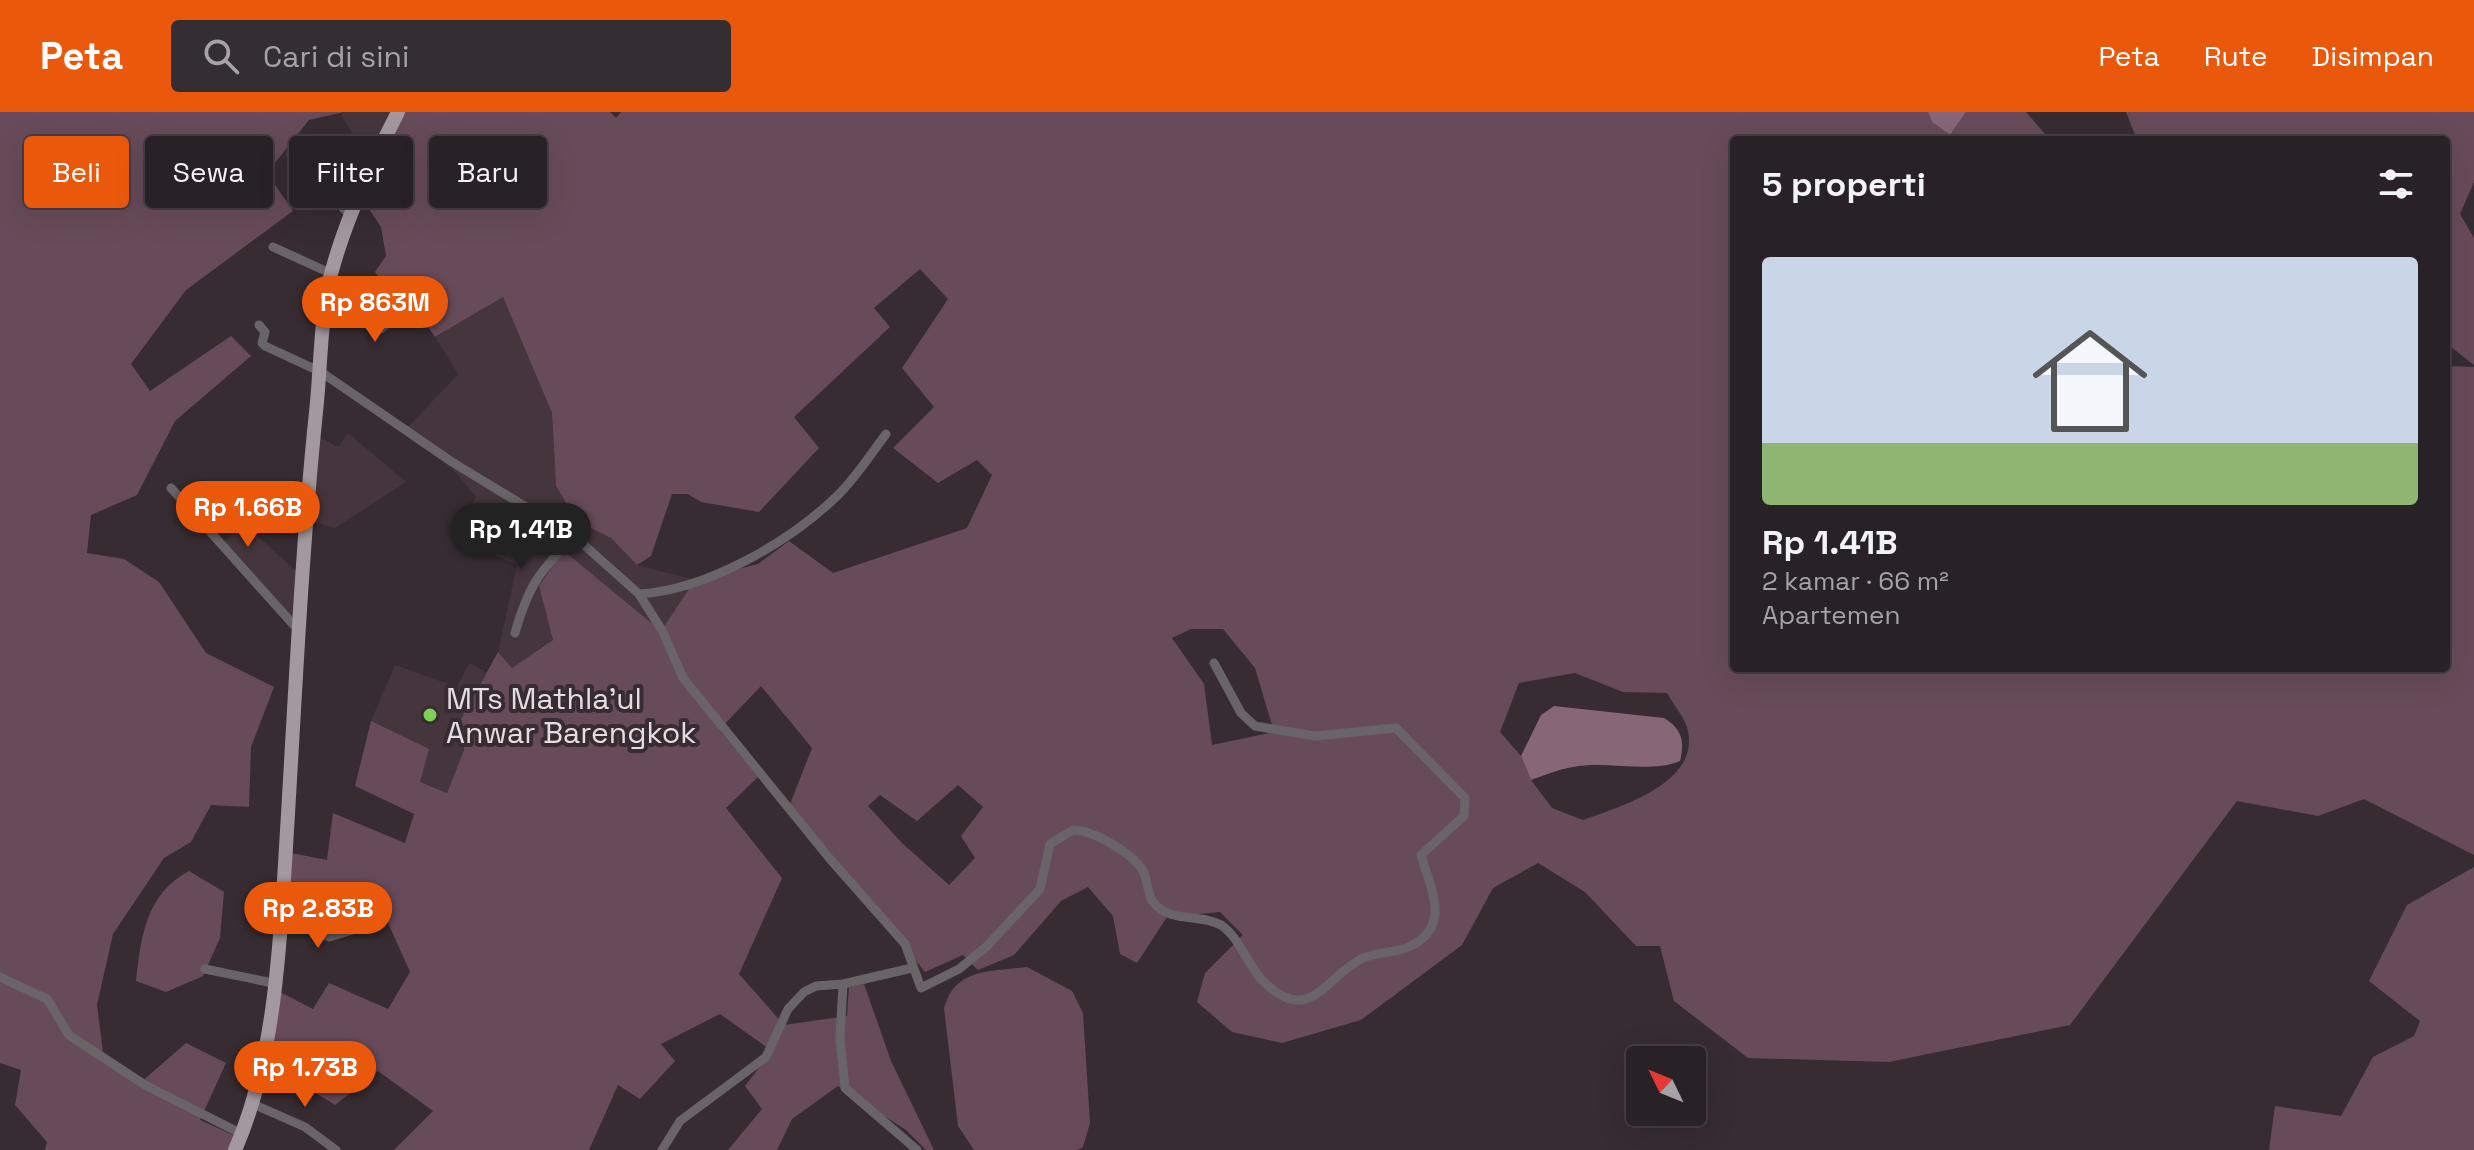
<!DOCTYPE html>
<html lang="id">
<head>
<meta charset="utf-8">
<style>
  body { margin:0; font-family:"Space Grotesk",sans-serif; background:#342e32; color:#f1f3f6; height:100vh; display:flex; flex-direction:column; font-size:30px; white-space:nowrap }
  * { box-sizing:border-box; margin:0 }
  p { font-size:26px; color:#a5a3a7 }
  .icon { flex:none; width:44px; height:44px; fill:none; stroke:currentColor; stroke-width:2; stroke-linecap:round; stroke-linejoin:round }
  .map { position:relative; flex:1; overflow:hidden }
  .sheet { position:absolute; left:1730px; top:24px; width:720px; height:536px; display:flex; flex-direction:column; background:#282125; border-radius:8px; box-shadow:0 8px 32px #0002,0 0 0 2px #443e42 }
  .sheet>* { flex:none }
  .guide { position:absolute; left:24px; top:24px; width:760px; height:72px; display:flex; gap:16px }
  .needle { width:52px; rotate:313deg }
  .controls { position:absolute; left:1626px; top:934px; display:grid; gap:16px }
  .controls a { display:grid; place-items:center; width:80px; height:80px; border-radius:8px; background:#282125; box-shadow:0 8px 32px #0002,0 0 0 2px #443e42; font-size:40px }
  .price { position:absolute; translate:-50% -68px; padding:0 18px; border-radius:28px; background:#ea580c; color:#fff; font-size:26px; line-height:52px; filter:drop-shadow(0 2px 4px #0008) }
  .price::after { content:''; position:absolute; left:50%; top:48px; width:24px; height:18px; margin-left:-12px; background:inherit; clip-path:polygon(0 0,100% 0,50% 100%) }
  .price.on { background:#222; color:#fff }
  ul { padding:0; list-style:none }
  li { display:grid; align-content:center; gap:16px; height:424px; padding:0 32px }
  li+li { border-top:2px solid #443e42 }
  li span { display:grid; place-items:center; height:248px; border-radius:8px; color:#555 }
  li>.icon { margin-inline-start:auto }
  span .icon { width:144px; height:144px; fill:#fffc; stroke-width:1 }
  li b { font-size:34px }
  h2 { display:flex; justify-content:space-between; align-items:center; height:96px; padding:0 32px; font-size:34px }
  .pill { padding:0 28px; border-radius:8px; background:#282125; box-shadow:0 8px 32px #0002,0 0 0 2px #443e42; font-size:28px; line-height:72px }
  .pill.on { background:#ea580c; color:#fff }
  header { display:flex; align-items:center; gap:48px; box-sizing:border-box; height:112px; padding:0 40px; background:#ea580c; color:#fff }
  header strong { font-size:38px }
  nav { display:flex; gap:44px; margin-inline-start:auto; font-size:28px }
  .search { width:560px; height:72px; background:#342e32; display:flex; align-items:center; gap:20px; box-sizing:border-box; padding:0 28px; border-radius:8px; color:#a5a3a7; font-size:30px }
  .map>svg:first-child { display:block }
</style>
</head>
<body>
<header>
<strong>Peta</strong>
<div class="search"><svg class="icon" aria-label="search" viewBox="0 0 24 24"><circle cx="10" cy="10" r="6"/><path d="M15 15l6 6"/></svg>Cari di sini</div>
<nav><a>Peta</a><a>Rute</a><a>Disimpan</a></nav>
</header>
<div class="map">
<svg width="2474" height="1038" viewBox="0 0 2474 1038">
  <rect width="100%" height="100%" fill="#362c31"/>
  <path fill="#45353d" d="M 344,0 L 401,0 L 374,57 L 341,3 Z
    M 503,185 L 552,301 L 556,374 L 577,409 L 611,426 L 637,453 L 695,468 L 661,520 L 539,474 L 554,527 L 512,556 L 498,540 L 517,453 L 467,431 L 458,415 L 476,385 L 442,344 L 407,316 L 458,262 L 435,225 Z
    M 348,321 L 406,370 L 335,416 L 311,409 L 315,323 L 338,335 Z
    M 243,411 L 306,468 L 299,513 L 221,433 Z
    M 469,551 L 486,560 L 461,607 L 464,638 L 447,681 L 420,670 L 371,609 L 395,553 L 457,575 Z"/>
  <path fill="#684b5a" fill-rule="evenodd" d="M 0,0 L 344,0 L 309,8 L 267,61 L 293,99 L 186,178 L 131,252 L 150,279 L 231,224 L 251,244 L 175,309 L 137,383 L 91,403 L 87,441 L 124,447 L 159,470 L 206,541 L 274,575 L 251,635 L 249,695 L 211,693 L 191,730 L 164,746 L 113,822 L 97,893 L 103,940 L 140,971 L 186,931 L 226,951 L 200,1008 L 240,1026 L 234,1038 L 45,1038 L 47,1030 L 15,993 L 21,958 L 0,951 Z
    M 401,0 L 610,0 L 616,6 L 621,0 L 1928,0 L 1932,10 L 1950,23 L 1966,0 L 2026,0 L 2045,22 L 2045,28 L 1734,28 L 1734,556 L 2446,556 L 2446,254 L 2474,255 L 2474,743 L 2364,687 L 2318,704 L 2237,689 L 2070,913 L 1889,950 L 1748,946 L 1674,889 L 1660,834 L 1636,834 L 1585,780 L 1538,751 L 1493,776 L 1462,833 L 1361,908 L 1282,931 L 1232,920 L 1197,890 L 1205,861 L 1243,823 L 1220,800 L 1167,805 L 1137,851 L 1120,842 L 1113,804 L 1088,775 L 1061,789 L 1014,843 L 978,858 L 963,843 L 925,860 L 790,692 L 812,636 L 761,574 L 719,618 L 758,665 L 726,696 L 782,766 L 739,862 L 784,913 L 847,904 L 849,875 L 864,872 L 891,949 L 934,1038 L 926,1038 L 906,1018 L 838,974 L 792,1007 L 777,1038 L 728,1038 L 762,997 L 745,974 L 772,939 L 720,902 L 661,932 L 675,949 L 640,987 L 618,973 L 589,1038 L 394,1038 L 433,999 L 378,959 L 335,993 L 265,949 L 276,878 L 313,897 L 329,871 L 388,897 L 410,860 L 385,804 L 331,791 L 286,791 L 291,741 L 327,748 L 333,701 L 405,731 L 414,702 L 355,674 L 371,609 L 429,637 L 420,670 L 447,681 L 464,638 L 461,607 L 498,540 L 512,556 L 553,528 L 539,474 L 564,439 L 661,519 L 695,468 L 758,452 L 789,429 L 833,461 L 967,416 L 992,363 L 977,348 L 938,371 L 893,336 L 934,295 L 902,256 L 948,187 L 920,157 L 874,196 L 890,215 L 794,305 L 819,336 L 759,400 L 701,390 L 688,382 L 672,382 L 651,444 L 637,453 L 611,426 L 577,409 L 556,374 L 552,301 L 503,185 L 435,225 L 398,172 L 388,179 L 375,160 L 386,144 L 381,115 L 363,88 ZM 1191,517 L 1223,517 L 1255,556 L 1274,620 L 1212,633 L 1204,572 L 1172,526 ZM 1575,561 L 1623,580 L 1667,581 C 1673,592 1686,607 1688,619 C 1699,672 1619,695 1583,708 L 1552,696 L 1531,668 L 1521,644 L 1500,620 L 1519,571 ZM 958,673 L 983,695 L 961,724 L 975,746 L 949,773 L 902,731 L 868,694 L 880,683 L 917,709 Z
    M 2126,0 L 2474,0 L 2474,70 L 2460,102 L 2474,126 L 2474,253 L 2446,231 L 2446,28 L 2137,28 Z
    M 2474,755 L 2474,1038 L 2269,1038 L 2275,994 L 2341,1004 L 2373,945 L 2414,924 L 2420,909 L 2369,869 L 2407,793 Z
    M 189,759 L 224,780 L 220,826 L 203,864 L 166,880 L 136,869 C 141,824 146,782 189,759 Z
    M 1027,855 L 1072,879 L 1083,901 L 1090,1011 L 1083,1035 L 1077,1038 L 974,1038 L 958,1014 L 944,896 C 956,855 991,860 1027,855 Z"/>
  <path fill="#876677" d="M 1928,0 L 1966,0 L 1950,23 L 1932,10 Z
    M 1554,594 L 1664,606 C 1682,617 1685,629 1680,649 C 1650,662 1607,648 1573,655 C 1559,657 1545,663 1531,668 L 1521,644 L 1541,603 Z"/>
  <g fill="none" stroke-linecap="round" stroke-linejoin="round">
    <path stroke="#696467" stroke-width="9" d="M 291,42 L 351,104
      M 273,135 L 332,162
      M 324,202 L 366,208 L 381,217 L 408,192
      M 259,213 L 265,220 L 262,231 L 265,234 L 321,260 L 452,350 L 574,424 L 639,482 L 663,520 L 683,566 L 830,747 L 905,832 L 921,876 L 959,857 L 986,835 L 1040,777 L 1050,732 L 1073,718 C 1093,718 1135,742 1144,761 C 1148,770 1147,781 1153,790 C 1170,812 1200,801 1221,813 C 1239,825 1247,851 1261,867 C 1310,918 1327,862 1363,846 C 1378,840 1396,841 1411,834 C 1452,813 1430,776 1421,743 L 1464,704 L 1465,686 L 1396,616 L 1315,624 L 1255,614 L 1241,601 L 1214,551
      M 171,376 L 300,520
      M 639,482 C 706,478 788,431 836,385 C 855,367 870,343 886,322
      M 515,521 C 529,472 539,461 574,424
      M 282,804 L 329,825 L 356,817
      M 205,857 L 273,871
      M 0,865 L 47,887 L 69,923 L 145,973 L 242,1022
      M 843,872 L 840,926 L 845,976 L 917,1038
      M 253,992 L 305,1015 L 336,1038
      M 662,1038 L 680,1009 L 766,945 L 788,897 L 804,880 L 816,874 L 843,872 L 912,856"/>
    <path stroke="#a2989d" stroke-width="14" d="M 235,1038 C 275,947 280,834 286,735 C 295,590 301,445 316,300 C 321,255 320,207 331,162 C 346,106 372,51 398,0"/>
  </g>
  <circle fill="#7dd154" stroke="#362c31" stroke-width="3" cx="430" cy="603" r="8"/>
  <g text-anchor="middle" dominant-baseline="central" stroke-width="8" stroke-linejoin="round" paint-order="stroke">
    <g font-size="30" fill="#e4dee1" stroke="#362c31" text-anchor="start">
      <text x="446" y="586">MTs Mathla'ul<tspan x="446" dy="34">Anwar Barengkok</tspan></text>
    </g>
  </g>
</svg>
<div class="controls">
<a><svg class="needle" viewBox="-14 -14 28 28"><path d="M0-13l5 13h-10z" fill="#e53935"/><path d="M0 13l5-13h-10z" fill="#a5a3a7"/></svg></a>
</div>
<b class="price" style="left:375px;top:232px">Rp 863M</b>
<b class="price" style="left:248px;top:437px">Rp 1.66B</b>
<b class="price on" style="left:521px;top:459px">Rp 1.41B</b>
<b class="price" style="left:318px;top:838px">Rp 2.83B</b>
<b class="price" style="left:305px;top:997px">Rp 1.73B</b>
<div class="guide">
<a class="pill on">Beli</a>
<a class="pill">Sewa</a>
<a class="pill">Filter</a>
<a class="pill">Baru</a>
</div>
<section class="sheet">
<h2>5 properti<svg class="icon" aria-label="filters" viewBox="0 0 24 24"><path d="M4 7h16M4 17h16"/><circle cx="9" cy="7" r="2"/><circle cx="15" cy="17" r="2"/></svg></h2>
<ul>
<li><span style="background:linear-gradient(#c9d6e8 75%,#8fb573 0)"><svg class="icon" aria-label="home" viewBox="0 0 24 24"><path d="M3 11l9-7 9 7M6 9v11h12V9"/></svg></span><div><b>Rp 1.41B</b><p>2 kamar · 66 m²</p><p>Apartemen</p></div></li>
</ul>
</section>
</div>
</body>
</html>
